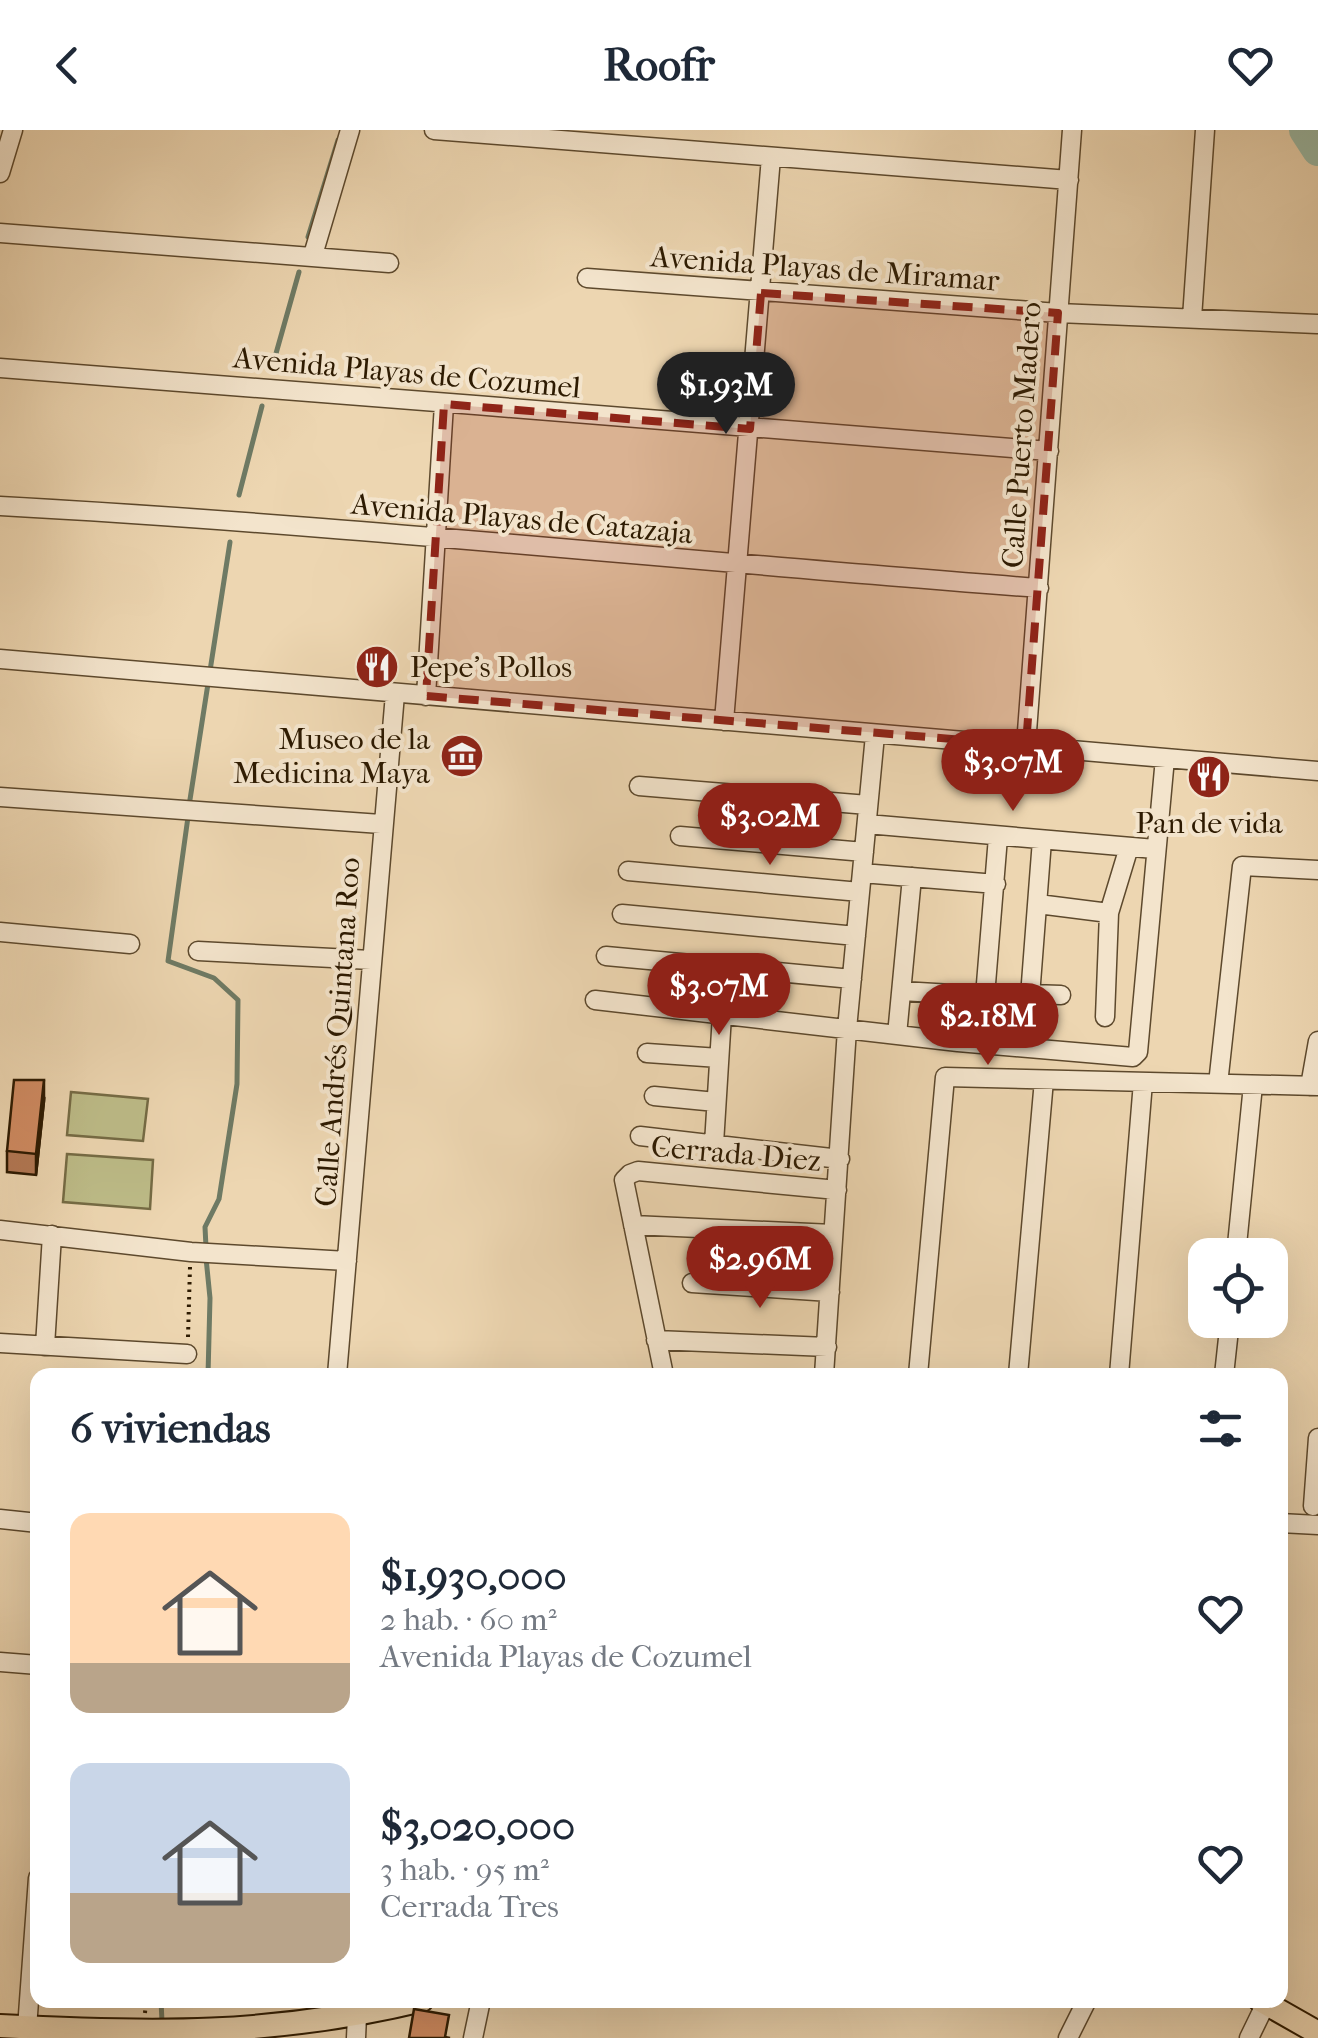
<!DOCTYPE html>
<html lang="es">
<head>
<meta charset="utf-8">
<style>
  body { margin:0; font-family:"IM FELL French Canon",serif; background:#f2f2f3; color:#1f2937; height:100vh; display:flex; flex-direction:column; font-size:38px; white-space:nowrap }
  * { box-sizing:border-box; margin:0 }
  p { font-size:32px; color:#747a83 }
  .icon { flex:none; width:55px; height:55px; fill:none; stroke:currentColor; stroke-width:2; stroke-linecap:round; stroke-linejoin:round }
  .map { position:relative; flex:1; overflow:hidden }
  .side { position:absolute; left:30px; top:1238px; width:1258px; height:640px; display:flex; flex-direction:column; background:#fff; border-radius:20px; box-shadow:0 10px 40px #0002 }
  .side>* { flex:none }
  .buttons { position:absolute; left:1188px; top:1108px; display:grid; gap:20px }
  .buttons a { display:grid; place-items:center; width:100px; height:100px; border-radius:20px; background:#fff; box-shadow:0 10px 40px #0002; font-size:50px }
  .price { position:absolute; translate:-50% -85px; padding:0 22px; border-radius:35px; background:#8f2418; color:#fff; font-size:32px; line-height:65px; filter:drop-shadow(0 2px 5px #0008) }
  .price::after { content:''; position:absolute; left:50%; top:60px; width:30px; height:22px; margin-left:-15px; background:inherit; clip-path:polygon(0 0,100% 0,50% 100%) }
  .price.selected { background:#222; color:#fff }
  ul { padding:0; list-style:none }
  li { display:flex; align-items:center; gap:30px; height:250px; padding:0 40px }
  li span { display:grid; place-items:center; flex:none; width:280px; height:200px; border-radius:20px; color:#555 }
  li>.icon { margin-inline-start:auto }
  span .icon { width:120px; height:120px; fill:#fffc; stroke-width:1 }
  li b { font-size:42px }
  h2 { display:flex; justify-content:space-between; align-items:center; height:120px; padding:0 40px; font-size:42px }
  header { display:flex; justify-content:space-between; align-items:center; height:130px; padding:0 40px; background:#fff; font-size:45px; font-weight:700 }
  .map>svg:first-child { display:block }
</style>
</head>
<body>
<header><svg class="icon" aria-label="back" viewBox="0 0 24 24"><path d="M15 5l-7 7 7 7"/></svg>Roofr<svg class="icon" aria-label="heart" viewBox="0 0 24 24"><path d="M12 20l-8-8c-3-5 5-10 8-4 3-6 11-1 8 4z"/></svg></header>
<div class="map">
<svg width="1318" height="1908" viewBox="0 0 1318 1908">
  <rect width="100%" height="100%" fill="#edd6b1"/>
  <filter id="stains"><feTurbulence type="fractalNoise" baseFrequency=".002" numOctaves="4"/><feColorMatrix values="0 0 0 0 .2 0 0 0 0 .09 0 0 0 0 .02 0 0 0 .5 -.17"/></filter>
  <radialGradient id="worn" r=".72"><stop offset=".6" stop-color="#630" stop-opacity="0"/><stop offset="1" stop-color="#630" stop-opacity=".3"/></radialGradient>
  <path fill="#bdbc88" stroke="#756b44" stroke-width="2.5" d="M 71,962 L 148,969 L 143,1011 L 67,1005 Z
    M 67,1024 L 153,1030 L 150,1079 L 63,1072 Z"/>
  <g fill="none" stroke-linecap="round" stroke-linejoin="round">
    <path stroke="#6e7a64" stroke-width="5" d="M 308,107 L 338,10
      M 275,227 L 299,142
      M 239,365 L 262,276
      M 189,676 L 230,412
      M 188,687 L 168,831 L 214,848 L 238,870 L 237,954 L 219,1069 L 205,1097 L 206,1117
      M 206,1128 L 210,1168 L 208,1245
      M 161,1870 L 162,1892"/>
    <path stroke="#9abaa6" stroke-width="32" d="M 1305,0 L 1318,20"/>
    <g stroke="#5d492d" stroke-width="21">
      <path id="minor" d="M 434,0 L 1069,50
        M 0,43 L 13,0
        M 0,103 L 389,133
        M 313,125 L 350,0
        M 587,148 L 1058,183 L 1317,194
        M 1192,188 L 1205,0
        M 0,238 C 350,263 699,295 1049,321
        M 0,376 C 347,395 692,432 1039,458
        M 0,529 L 1318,641
        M 426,566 L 444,274
        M 724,591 L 771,27
        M 1026,615 L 1072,0
        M 639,656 L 868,675
        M 0,667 L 381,694
        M 867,694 L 1155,719
        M 680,706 L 864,722
        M 628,741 L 860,762
        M 862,743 L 996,754
        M 1038,774 L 1109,783
        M 622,784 L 856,806
        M 0,802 L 130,814
        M 198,821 L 371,830
        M 606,826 L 852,849
        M 902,861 L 985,866 L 998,707
        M 1030,864 L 1061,865
        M 595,870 L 958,912 L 1133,927 L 1138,922 L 1165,628
        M 1105,887 L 1109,783 L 1129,717
        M 897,905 L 912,747
        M 1026,918 L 1042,710
        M 647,923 L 719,928
        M 1218,954 L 1242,736 L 1318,740
        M 1310,956 L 1318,911
        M 654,966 L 716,972
        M 640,1006 L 840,1029
        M 714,1014 L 722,885
        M 633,1095 L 833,1104
        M 0,1100 L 191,1122 L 347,1131
        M 1236,1125 L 1253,955
        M 692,1153 L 830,1162
        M 656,1210 L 827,1217
        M 0,1213 L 187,1224
        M 45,1216 L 52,1105
        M 337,1245 L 395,564
        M 664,1245 L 624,1050 L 630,1044 L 638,1041 L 837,1060
        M 824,1245 L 847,899 L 875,605
        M 918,1245 L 945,947 L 1318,956
        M 1018,1245 L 1044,950
        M 1119,1245 L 1143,952
        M 1224,1245 L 1230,1190
        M 1313,1376 L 1318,1308
        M 0,1389 L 38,1393
        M 1280,1393 L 1318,1395
        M 0,1532 L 38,1535
        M 27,1898 L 38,1748
        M 356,1908 L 357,1886
        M 473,1908 L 481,1870
        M 1068,1908 L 1087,1870
        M 1249,1908 L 1266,1873"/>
    </g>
    <g stroke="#2d1a01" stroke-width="26">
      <path id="major" d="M 1260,1870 L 1318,1903
        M 0,1896 C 150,1904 274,1906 422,1870"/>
    </g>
    <path stroke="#2d1a01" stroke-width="4" stroke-dasharray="2.5 5" stroke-linecap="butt" d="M 188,1207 L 190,1137
      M 145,1883 L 146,1870"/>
    <use href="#minor" stroke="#f3e4cc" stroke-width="18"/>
    <use href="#major" stroke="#edd6b1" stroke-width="22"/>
  </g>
  <path fill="#b37854" stroke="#2d1a01" stroke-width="2.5" d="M 44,971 L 36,1045 L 7,1042 L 7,1021 Z"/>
  <path fill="#926145" stroke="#2d1a01" stroke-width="2.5" d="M 44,950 L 44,971 L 36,1045 L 36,1024 Z"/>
  <path fill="#d08b62" stroke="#2d1a01" stroke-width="2.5" d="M 14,950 L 44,950 L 36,1024 L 7,1021 Z
    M 414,1879 L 449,1885 L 445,1907 L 450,1908 L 409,1908 Z"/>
  <path fill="#8f2418" fill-opacity="0.2" stroke="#8f2418" stroke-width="8" stroke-dasharray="20 12" stroke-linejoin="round" d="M 761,163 L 1058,183 L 1026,615 L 426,566 L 444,274 L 750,299 Z"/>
  <defs>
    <g id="restaurant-disc" transform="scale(2.25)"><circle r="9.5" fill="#8f2418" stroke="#f3e4cc"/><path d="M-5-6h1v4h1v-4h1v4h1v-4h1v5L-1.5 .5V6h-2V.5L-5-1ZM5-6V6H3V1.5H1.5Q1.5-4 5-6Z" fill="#fff"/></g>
    <g id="museum-disc" transform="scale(2.25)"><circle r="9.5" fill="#8f2418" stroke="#f3e4cc"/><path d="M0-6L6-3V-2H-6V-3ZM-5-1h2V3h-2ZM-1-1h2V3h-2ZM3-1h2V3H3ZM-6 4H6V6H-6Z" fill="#fff"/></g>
  </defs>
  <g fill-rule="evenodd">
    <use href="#restaurant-disc" x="377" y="537"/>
    <use href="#museum-disc" x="462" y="626"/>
    <use href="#restaurant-disc" x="1209" y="647"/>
  </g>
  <g text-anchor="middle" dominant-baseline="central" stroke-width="8" stroke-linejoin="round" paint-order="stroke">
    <g font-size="30" fill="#2d1a01" stroke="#f3e4cc">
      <text transform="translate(825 139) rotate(4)">Avenida Playas de Miramar</text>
      <text transform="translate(407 243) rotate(5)">Avenida Playas de Cozumel</text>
      <text transform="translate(1022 305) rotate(-86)">Calle Puerto Madero</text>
      <text transform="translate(522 389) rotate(5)">Avenida Playas de Catazaja</text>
      <text transform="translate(338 902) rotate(-86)">Calle Andrés Quintana Roo</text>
      <text transform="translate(736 1024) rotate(5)">Cerrada Diez</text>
    </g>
    <g font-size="30" fill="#2d1a01" stroke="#f3e4cc" text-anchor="start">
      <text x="410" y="537">Pepe’s Pollos</text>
      <text x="430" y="609" text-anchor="end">Museo de la<tspan x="430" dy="34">Medicina Maya</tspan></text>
      <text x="1209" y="693" text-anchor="middle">Pan de vida</text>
    </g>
  </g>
  <rect width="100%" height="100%" filter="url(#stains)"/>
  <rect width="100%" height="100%" fill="url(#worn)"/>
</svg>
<div class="buttons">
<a><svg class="icon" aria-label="locate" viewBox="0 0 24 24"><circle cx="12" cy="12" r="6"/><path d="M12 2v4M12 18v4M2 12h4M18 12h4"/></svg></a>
</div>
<b class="price selected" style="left:726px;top:307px">$1.93M</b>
<b class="price" style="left:1013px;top:684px">$3.07M</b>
<b class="price" style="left:770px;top:738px">$3.02M</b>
<b class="price" style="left:719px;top:908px">$3.07M</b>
<b class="price" style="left:988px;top:938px">$2.18M</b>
<b class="price" style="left:760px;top:1181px">$2.96M</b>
<section class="side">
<h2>6 viviendas<svg class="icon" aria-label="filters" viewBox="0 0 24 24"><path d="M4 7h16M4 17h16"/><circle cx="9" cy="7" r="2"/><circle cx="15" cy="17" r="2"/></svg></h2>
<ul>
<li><span style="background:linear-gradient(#ffd9b3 75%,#b9a48a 0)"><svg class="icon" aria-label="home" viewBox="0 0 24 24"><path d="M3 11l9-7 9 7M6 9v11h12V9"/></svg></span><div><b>$1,930,000</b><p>2 hab. · 60 m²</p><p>Avenida Playas de Cozumel</p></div><svg class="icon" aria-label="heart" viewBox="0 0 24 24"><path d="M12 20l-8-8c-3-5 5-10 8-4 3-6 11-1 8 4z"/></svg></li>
<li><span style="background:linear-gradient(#c9d6e8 65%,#b9a48a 0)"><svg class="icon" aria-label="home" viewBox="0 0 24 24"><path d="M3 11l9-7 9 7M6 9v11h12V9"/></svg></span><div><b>$3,020,000</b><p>3 hab. · 95 m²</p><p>Cerrada Tres</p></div><svg class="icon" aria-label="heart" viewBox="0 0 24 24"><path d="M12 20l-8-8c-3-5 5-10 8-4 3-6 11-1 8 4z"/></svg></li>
</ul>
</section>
</div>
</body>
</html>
